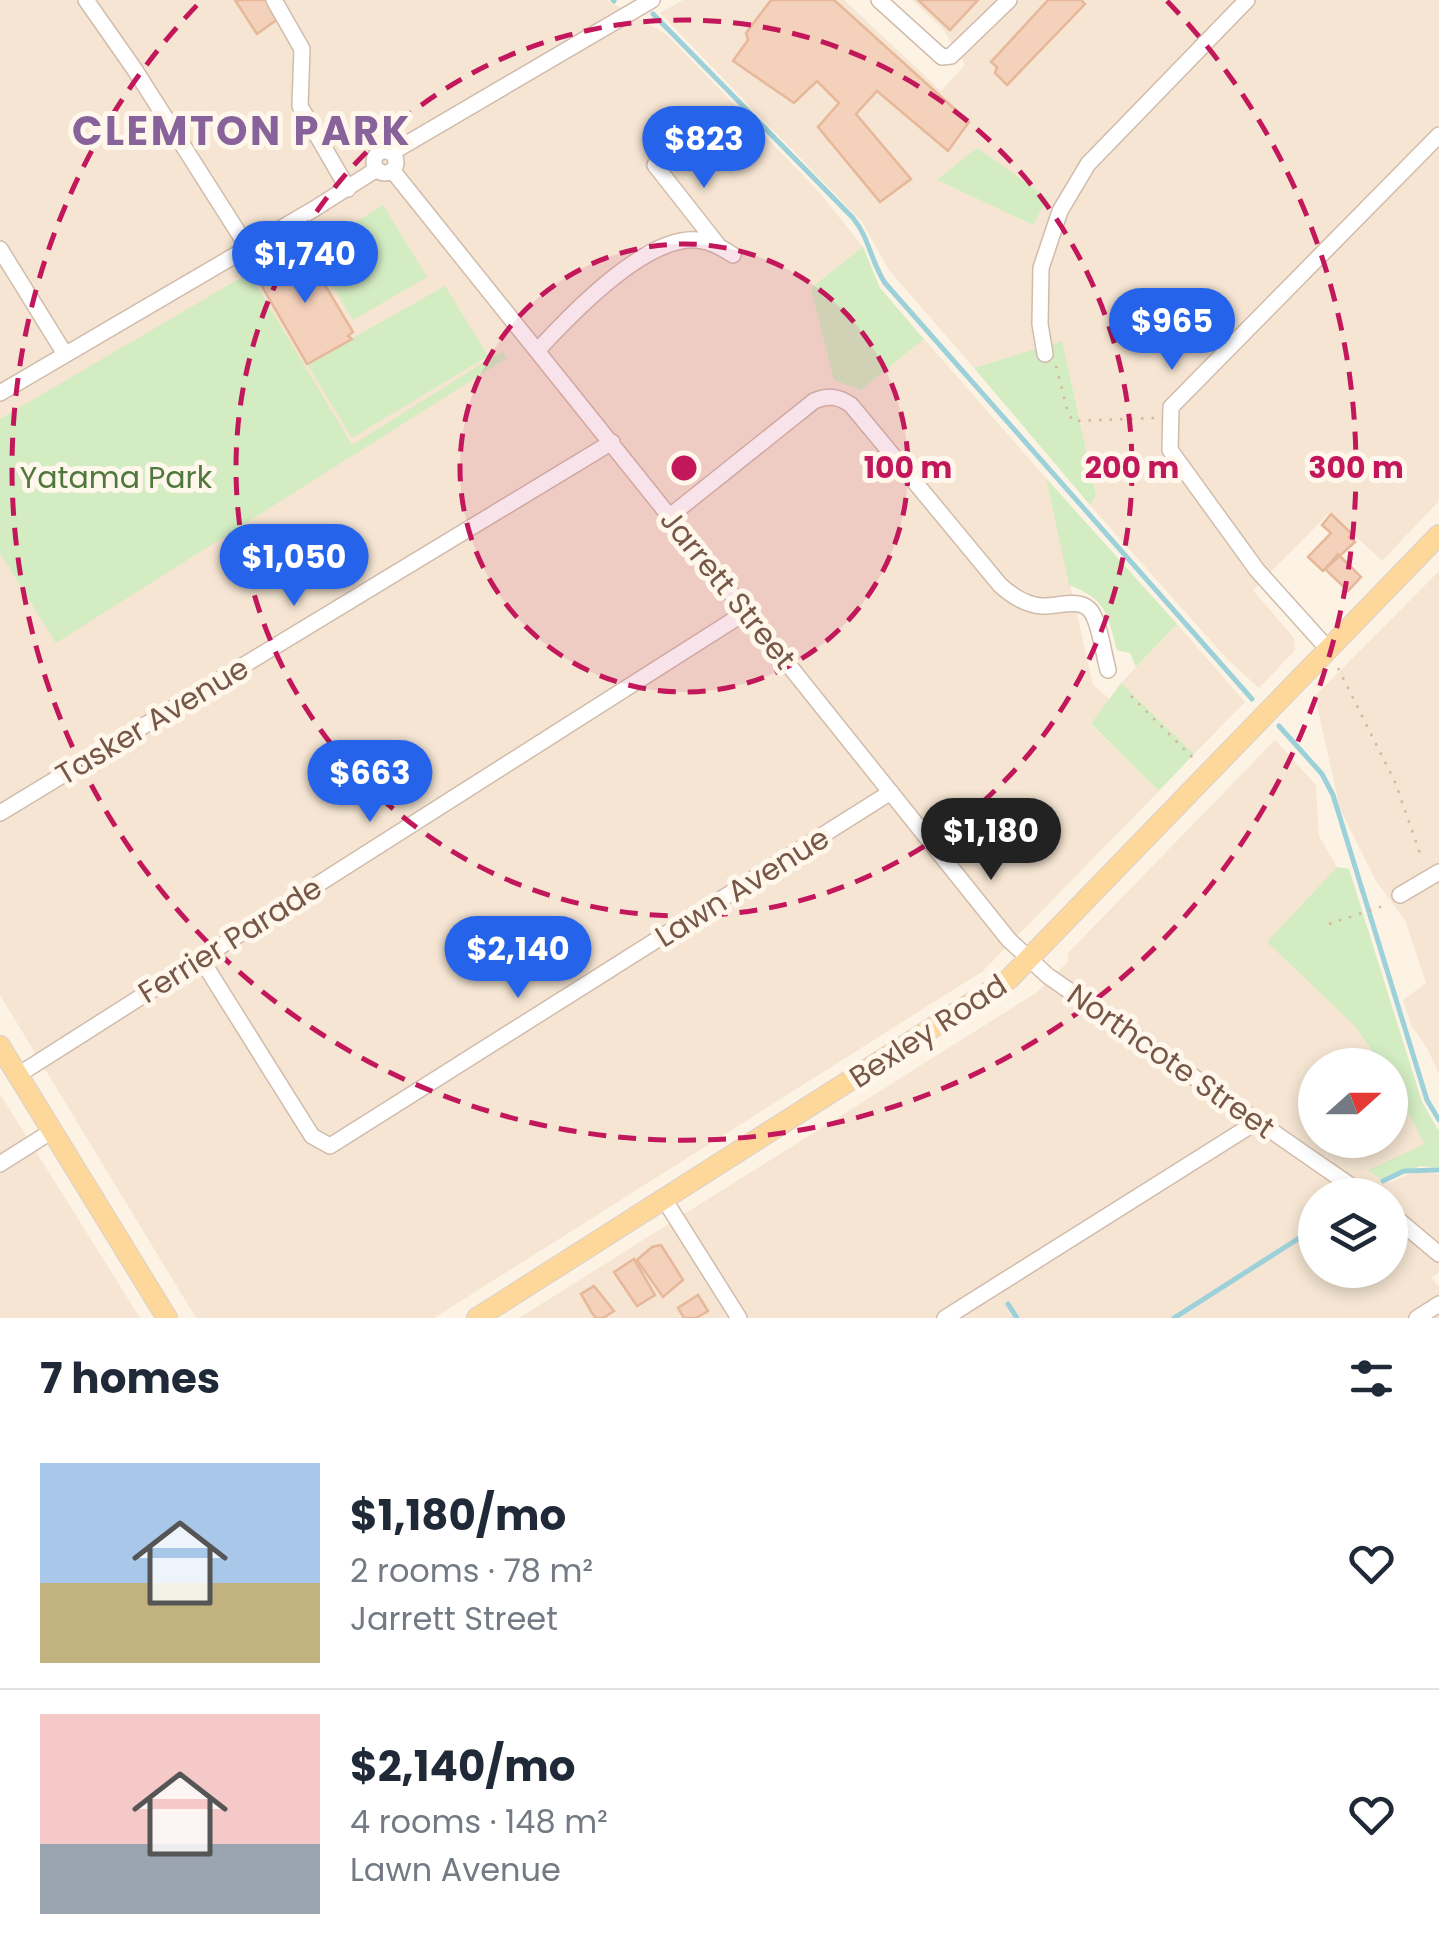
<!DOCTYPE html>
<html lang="en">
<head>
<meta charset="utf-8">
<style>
  body { margin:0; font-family:Poppins,sans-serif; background:#f6f6f7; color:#1f2937; height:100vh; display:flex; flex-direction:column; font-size:38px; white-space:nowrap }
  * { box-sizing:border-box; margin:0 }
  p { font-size:32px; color:#747a83 }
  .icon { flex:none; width:55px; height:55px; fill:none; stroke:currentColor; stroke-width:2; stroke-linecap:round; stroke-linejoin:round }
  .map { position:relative; height:1318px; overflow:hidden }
  .side { display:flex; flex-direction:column; background:#fff; flex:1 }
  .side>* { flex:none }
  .needle { width:65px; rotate:69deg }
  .buttons { position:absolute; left:1298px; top:1048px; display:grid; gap:20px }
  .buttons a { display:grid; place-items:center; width:110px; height:110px; border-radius:50%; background:#fff; box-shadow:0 5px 15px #0003; font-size:50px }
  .price { position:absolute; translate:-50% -85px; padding:0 22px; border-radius:35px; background:#2563eb; color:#fff; font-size:32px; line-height:65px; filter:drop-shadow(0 2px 5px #0008) }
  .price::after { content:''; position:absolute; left:50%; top:60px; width:30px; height:22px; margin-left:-15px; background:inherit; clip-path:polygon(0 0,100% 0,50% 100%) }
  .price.on { background:#222; color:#fff }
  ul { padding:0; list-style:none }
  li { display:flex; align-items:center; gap:30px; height:250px; padding:0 40px }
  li+li { border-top:2px solid #e0e1e3 }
  li span { display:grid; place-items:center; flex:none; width:280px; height:200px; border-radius:0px; color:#555 }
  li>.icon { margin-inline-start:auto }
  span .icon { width:120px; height:120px; fill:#fffc; stroke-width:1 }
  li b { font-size:42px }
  h2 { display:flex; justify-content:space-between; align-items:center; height:120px; padding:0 40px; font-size:42px }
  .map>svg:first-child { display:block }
</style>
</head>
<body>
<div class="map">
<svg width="1439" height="1318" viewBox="0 0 1439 1318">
  <rect width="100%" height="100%" fill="#fdf3e4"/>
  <path fill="#f5e5d2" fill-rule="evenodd" d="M 0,0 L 607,0 L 667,35 L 820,193 L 863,247 L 811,288 L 861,390 L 924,339 L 1046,478 L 1093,685 L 1111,700 L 1091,725 L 1159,791 L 983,971 L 434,1318 L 196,1318 L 0,995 Z
    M 683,0 L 844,0 L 941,91 L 965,65 L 943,29 L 912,0 L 1439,0 L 1439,501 L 1382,561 L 1330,512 L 1253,590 L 1294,638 L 1295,650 L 1259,688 L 1228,660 L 1090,505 L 1096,494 L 1062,342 L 974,368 L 889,270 L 862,222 L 660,13 ZM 937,180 L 1047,197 L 1048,198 L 1033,225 Z
    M 1439,571 L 1439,1074 L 1427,1048 L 1411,1025 L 1403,1000 L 1426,983 L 1405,920 L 1376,881 L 1340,809 L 1315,696 Z
    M 1177,624 L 1245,702 L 1194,754 L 1121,683 Z
    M 1275,740 L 1316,785 L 1319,836 L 1337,867 L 1314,893 L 1355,1026 L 1382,1065 L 1315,1065 L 1315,1140 L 1390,1140 L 1390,1080 L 1426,1144 L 1369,1170 L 1387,1183 L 1415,1172 L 1439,1174 L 1439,1272 L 1431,1278 L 1439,1286 L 1439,1318 L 519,1318 L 1036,993 L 1068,962 L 1068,953 ZM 1315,1195 L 1390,1195 L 1390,1270 L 1315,1270 Z
    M 0,1094 L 140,1318 L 0,1318 Z"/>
  <path fill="#d3ecc2" d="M 977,148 L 1048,198 L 1033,225 L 937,180 Z
    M 383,205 L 427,277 L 353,320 L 311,250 Z
    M 863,247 L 880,288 L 924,339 L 861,390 L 834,380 L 811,288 Z
    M 249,273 L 352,445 L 502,351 L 507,358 L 56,643 L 0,553 L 0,419 Z
    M 445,286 L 488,356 L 352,438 L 307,364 Z
    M 1062,341 L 1096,495 L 1090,505 L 974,368 Z
    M 1046,478 L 1177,624 L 1136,667 L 1130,653 L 1117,650 C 1107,613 1107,600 1069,585 Z
    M 1121,683 L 1194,754 L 1159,791 L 1091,724 Z
    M 1337,867 L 1349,869 L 1422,1102 L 1439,1131 L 1439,1168 L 1421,1166 L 1381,1179 L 1368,1170 L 1425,1144 L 1390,1080 L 1390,1065 L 1382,1065 L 1355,1026 L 1267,942 Z"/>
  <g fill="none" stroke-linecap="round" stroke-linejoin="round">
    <path stroke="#9dd1da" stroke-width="5" d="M 613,0 L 614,1
      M 653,14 L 853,218 C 869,237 871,262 885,283 L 1252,699
      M 1279,726 L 1322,774 L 1333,795 L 1427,1100 L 1439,1120
      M 1383,1181 L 1404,1171 L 1439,1170
      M 1008,1304 L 1017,1318
      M 1174,1318 L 1315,1228"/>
  </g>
  <path fill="#f4d1bb" stroke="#e7b79a" stroke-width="2.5" d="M 235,0 L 272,0 L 282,16 L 257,34 Z
    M 771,0 L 834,0 L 969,122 L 948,151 L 877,91 L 856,114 L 911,179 L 880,202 L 818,127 L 839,103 L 817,81 L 794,103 L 733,61 L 748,40 L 746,33 Z
    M 918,0 L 978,0 L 950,30 Z
    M 1048,0 L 1081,0 L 1085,4 L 1007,85 L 995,73 L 997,67 L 991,62 Z
    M 303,248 L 353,332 L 348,336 L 352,339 L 307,364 L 256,276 Z
    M 1331,514 L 1352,534 L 1349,537 L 1355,542 L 1323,571 L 1308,557 L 1331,533 L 1322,525 Z
    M 1338,554 L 1361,577 L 1348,591 L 1325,569 Z
    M 661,1245 L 683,1280 L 663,1297 L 637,1260 L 652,1247 Z
    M 634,1259 L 655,1295 L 637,1306 L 614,1272 Z
    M 594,1286 L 614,1311 L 603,1318 L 596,1318 L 592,1313 L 581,1294 Z
    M 698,1295 L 708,1311 L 696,1318 L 684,1318 L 678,1308 Z"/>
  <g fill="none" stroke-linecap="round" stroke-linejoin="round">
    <g stroke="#d1bcac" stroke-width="18">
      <path id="minor" d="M 86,0 L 135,70 L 248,248
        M 274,0 L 302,49 L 300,106 L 348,189
        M 879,0 L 942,57 L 951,56 L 1009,0
        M374 162a11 11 0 1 1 22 0a11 11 0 1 1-22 0Z
        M 391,153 L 652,0
        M 655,165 L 717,244
        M 392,170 L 1009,940 L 1048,976 L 1364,1195
        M 0,249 L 65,354
        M 538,350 C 571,314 645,236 697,240 C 711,241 722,248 733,255
        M 1045,354 L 1040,324 L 1041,268 L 1060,211 L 1088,164 L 1247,0
        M 0,393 L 314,209 L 377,169
        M 670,516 L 814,401 C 828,395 838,396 851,405 L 1000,585 C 1012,596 1025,605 1042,606 C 1056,607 1077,598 1089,609 C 1099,618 1104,656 1108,670
        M 1328,649 L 1257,570 L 1170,450 L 1171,407 L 1439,135
        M 0,813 L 612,442
        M 1400,895 L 1439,872
        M 201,959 L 312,1136 L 330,1146 L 891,792
        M 18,1075 L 746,612
        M 0,1164 L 52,1131
        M 664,1199 L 739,1318
        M 1390,1213 L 1439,1254
        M 945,1318 L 1258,1121
        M 1417,1318 L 1439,1304"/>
    </g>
    <g stroke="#d9d0cc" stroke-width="22">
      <path id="major" d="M 0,1046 L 167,1318
        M 477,1318 L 1009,979 L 1439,535"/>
    </g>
    <path stroke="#d9b49d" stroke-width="2.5" stroke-dasharray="2.5 8" stroke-linecap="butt" d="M 1056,366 L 1068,413 L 1073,421 L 1157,418
      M 1338,668 L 1395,782 L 1422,859
      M 1131,696 L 1194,759
      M 1329,924 L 1389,904"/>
    <use href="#minor" stroke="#fff" stroke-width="15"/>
    <use href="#major" stroke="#fed89a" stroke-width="20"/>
  </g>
  <circle cx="684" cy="468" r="224" fill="#c2185b" fill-opacity=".12"/>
  <g fill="none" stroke="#c2185b" stroke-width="5" stroke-dasharray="18 12">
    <circle cx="684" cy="468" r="224"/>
    <circle cx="684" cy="468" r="448"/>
    <path d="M1167 1A672 672 0 1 1 201 1"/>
  </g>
  <g text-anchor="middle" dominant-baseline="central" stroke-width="10" stroke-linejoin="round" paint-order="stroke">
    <g font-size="30" fill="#4f783d" stroke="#fff7eb">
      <text x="116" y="477">Yatama Park</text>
    </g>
    <g font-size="30" fill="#775848" stroke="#fff7eb">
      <text transform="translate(728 589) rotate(51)">Jarrett Street</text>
      <text transform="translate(152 721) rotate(-31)">Tasker Avenue</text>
      <text transform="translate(742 887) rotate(-32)">Lawn Avenue</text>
      <text transform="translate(230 940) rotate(-32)">Ferrier Parade</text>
      <text transform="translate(928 1031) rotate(-33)">Bexley Road</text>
      <text transform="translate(1171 1061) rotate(35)">Northcote Street</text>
    </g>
    <g font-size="40" font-weight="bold" letter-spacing="2.5" fill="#88639b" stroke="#fff7eb">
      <text x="242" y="131">CLEMTON PARK</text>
    </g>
  </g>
  <circle cx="684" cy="468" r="15" fill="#c2185b" stroke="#fff7eb" stroke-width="5"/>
  <g font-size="30" text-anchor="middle" font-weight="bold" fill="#c2185b" stroke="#fff7eb" stroke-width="10" stroke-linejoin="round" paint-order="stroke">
    <text x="908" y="478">100 m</text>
    <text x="1132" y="478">200 m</text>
    <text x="1356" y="478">300 m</text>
  </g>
</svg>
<div class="buttons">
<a><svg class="needle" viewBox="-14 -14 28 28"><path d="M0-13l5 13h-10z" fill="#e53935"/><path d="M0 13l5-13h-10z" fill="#747a83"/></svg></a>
<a><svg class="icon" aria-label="layers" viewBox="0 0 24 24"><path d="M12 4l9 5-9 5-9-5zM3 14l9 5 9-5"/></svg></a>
</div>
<b class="price" style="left:704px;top:191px">$823</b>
<b class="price" style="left:305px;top:306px">$1,740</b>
<b class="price" style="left:1172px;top:373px">$965</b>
<b class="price" style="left:294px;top:609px">$1,050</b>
<b class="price" style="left:370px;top:825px">$663</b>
<b class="price on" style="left:991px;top:883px">$1,180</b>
<b class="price" style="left:518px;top:1001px">$2,140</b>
</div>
<section class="side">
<h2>7 homes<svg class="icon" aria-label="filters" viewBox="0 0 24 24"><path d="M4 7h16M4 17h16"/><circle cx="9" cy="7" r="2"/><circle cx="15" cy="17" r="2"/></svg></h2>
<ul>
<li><span style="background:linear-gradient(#a9c7e8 60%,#c2b280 0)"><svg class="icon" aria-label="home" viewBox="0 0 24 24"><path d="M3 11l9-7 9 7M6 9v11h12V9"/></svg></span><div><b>$1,180/mo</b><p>2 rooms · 78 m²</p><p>Jarrett Street</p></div><svg class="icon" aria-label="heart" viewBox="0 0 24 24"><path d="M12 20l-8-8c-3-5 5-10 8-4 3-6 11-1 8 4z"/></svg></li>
<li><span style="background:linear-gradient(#f6c9c9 65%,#9aa5b1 0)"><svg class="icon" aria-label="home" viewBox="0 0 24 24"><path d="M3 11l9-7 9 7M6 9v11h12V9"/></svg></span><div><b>$2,140/mo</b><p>4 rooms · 148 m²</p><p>Lawn Avenue</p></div><svg class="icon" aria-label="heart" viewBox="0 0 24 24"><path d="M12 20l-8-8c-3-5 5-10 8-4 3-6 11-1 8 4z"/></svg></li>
</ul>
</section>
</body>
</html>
